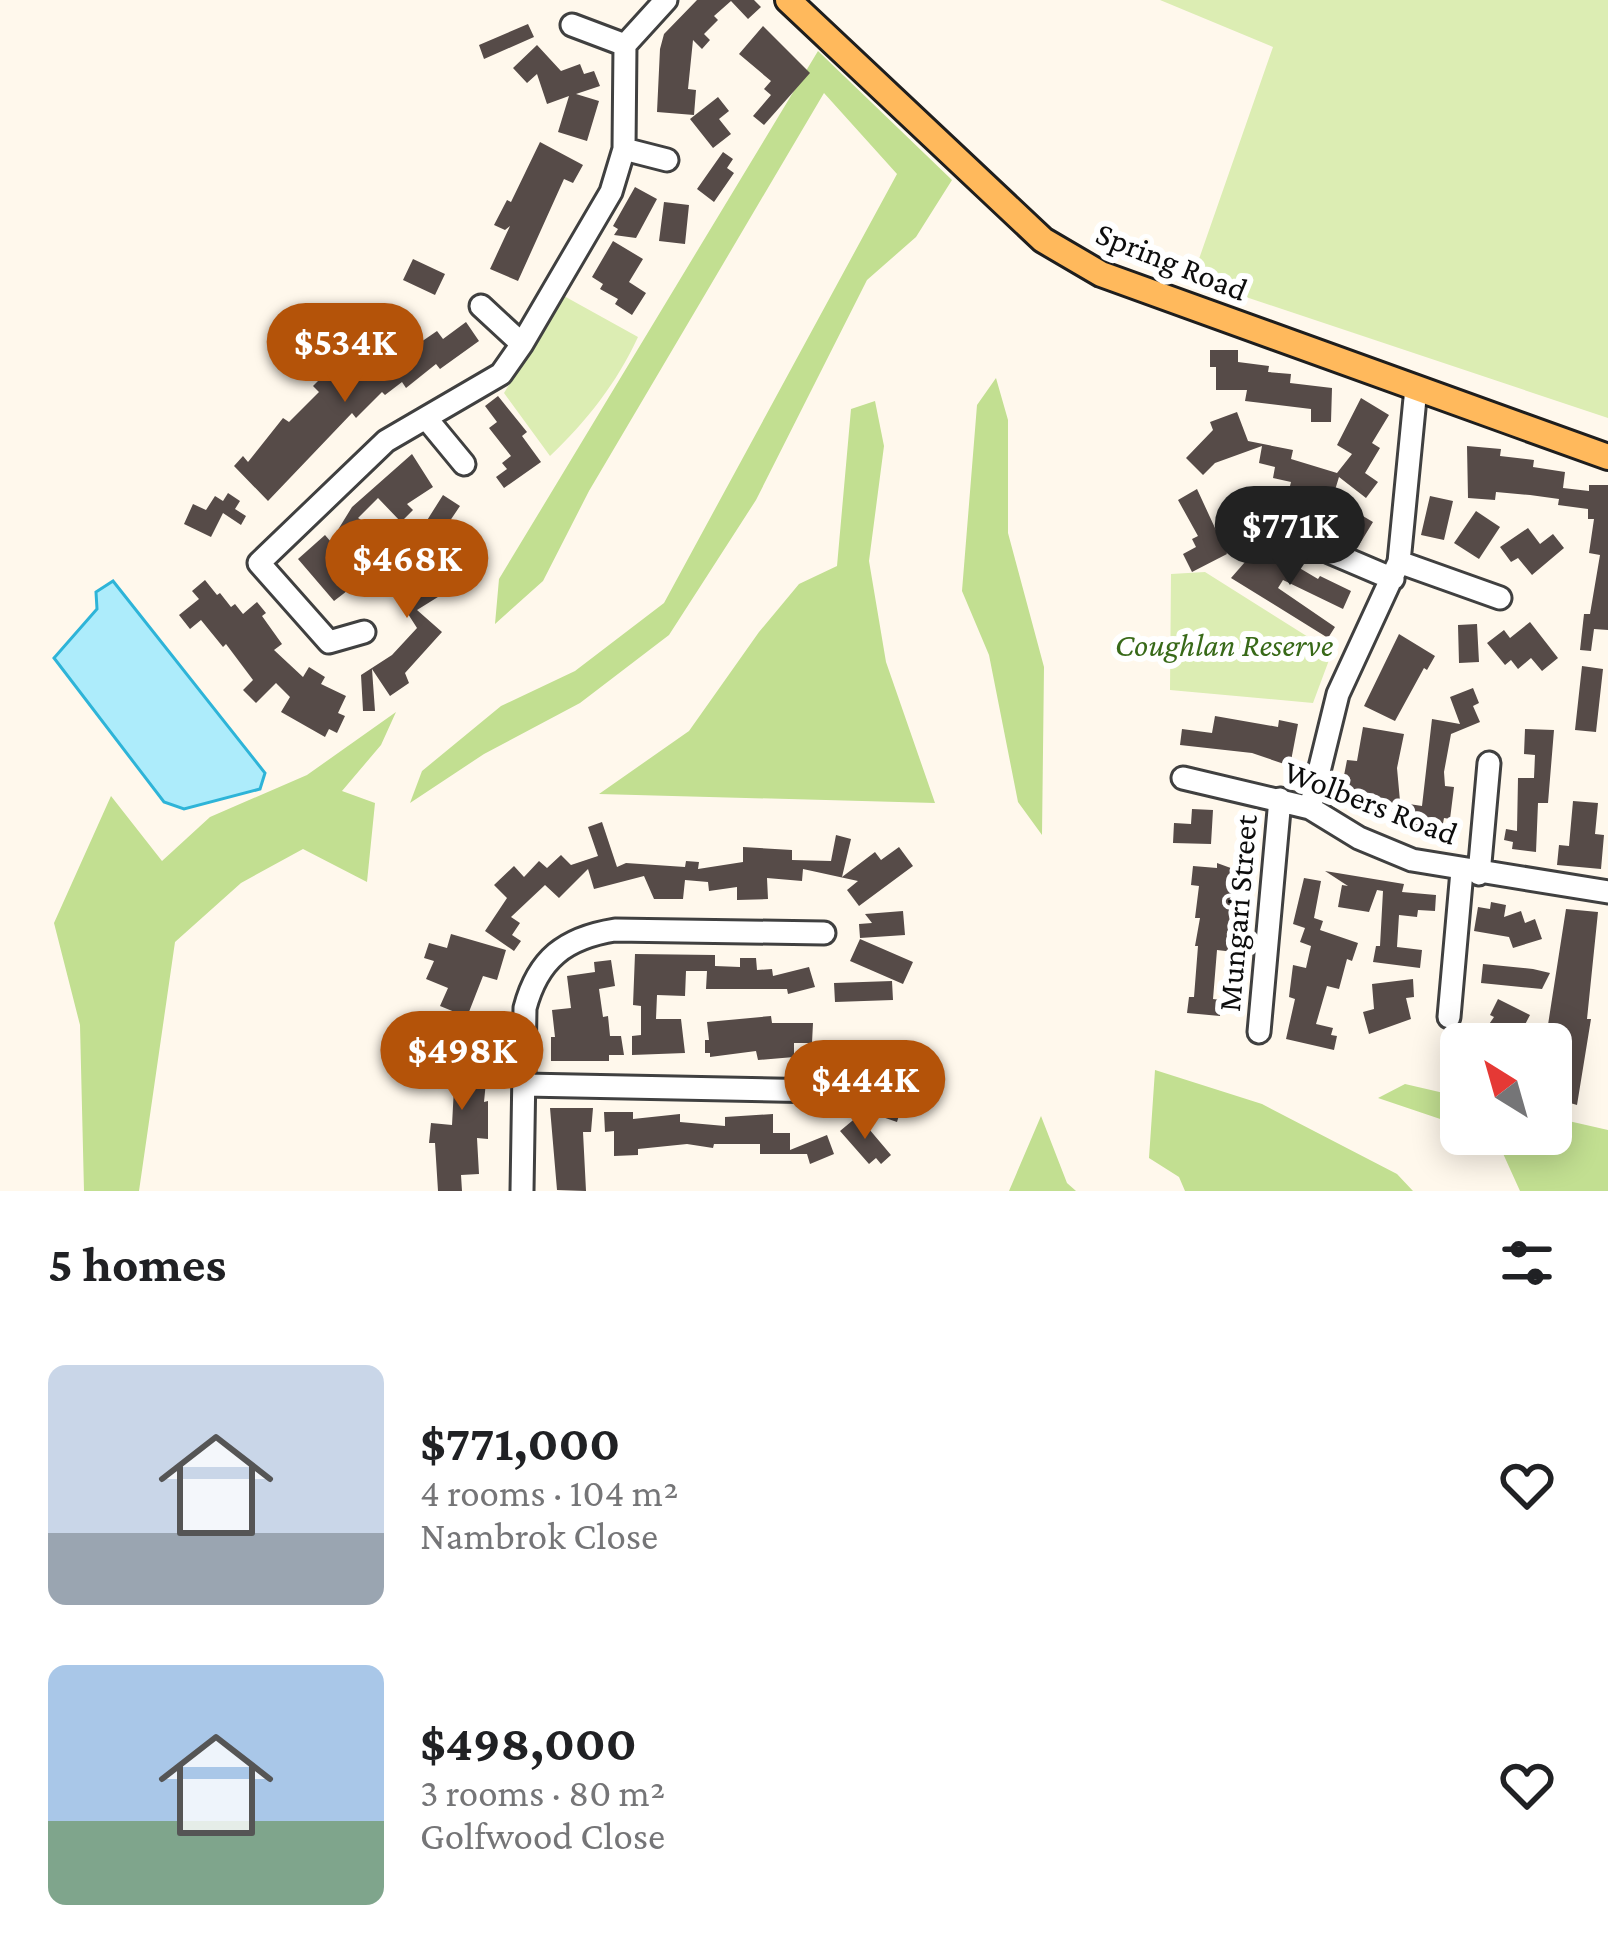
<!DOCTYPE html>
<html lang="en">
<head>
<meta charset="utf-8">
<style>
  body { margin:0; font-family:"Crimson Pro",serif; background:#f2f2f2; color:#202124; height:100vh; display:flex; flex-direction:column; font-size:45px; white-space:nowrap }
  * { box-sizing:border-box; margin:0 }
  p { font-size:39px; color:#757577 }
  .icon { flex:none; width:66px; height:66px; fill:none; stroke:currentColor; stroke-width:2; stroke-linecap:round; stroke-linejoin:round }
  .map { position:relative; height:1191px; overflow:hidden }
  .sheet { display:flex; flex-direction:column; background:#fff; flex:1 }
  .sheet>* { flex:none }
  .needle { width:78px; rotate:323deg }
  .fabs { position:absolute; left:1440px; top:1023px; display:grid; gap:24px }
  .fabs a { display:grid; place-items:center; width:132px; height:132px; border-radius:18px; background:#fff; box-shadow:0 6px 30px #0003; font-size:60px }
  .price { position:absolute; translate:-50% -102px; padding:0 27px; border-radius:42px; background:#b45309; color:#fff; font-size:39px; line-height:78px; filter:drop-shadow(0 3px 6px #0008) }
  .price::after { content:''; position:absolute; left:50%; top:72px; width:36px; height:27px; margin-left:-18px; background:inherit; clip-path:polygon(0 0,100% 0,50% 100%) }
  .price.current { background:#222; color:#fff }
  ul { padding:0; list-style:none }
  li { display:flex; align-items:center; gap:36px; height:300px; padding:0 48px }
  li span { display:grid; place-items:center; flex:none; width:336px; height:240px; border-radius:18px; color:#555 }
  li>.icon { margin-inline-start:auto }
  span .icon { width:144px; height:144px; fill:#fffc; stroke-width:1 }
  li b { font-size:51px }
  h2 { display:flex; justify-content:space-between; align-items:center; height:144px; padding:0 48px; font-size:51px }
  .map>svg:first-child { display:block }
</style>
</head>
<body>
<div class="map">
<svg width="1608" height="1191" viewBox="0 0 1608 1191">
  <rect width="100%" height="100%" fill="#fff8ec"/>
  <path fill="#dcedb3" d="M 1160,0 L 1608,0 L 1608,418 L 1192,279 L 1273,47 Z
    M 564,296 L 638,337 C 616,384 587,421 550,456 L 504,393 Z
    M 1205,572 L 1332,652 L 1313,703 L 1170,690 L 1171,574 Z"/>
  <path fill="#c2df91" d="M 818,51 L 952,180 L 916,237 L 867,280 L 756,500 L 669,635 L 580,703 L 484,754 L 410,803 L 422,771 L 501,706 L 575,671 L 664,603 L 897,174 L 824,93 L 589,491 L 543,581 L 495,624 L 499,579 Z
    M 996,378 L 1008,420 L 1008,533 L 1044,667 L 1042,835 L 1018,802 L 989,655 L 962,591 L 977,405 Z
    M 875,401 L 884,446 L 869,561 L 886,662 L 935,803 L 599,794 L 689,731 L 759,632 L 799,584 L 837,566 L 851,409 Z
    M 396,712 L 381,745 L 342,791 L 375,803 L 367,882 L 303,849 L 241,883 L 175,942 L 139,1191 L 84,1191 L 80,1025 L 54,923 L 111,796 L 162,861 L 210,817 L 307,775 Z
    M 1155,1070 L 1262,1104 L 1397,1174 L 1413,1191 L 1185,1191 L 1179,1177 L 1149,1158 Z
    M 1405,1084 L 1461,1097 L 1461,1126 L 1378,1098 Z
    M 1041,1116 L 1067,1183 L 1076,1191 L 1009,1191 Z
    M 1551,1117 L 1608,1130 L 1608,1191 L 1520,1191 L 1496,1138 L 1486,1134 L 1551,1134 Z"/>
  <path fill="#adecfb" stroke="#2eb4d8" stroke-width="3" d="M 113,581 L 265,773 L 260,789 L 184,809 L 164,802 L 54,658 L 97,609 L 96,592 Z"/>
  <path fill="#564b48" d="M 697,0 L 754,0 L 761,7 L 748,19 L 731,1 L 714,16 L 718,20 L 704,34 L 710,40 L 702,49 L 693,40 L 688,89 L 696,90 L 694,115 L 657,112 L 660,49 L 664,34 Z
    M 528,24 L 534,37 L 484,59 L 479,45 Z
    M 763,26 L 810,73 L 764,125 L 753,116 L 771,95 L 764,89 L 771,81 L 739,54 Z
    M 537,45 L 561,71 L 580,64 L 584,74 L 594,71 L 600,86 L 576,94 L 599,101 L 587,141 L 558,132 L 569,96 L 547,104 L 537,74 L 527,83 L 513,68 Z
    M 718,97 L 729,111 L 719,119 L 731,134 L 713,148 L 690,119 Z
    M 540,142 L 583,165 L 573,183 L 564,179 L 518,281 L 490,269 L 510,226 L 505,230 L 494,225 L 507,200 L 511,202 Z
    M 723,152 L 733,159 L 727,168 L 734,173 L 714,202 L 697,189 Z
    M 635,187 L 657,199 L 636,238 L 614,235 L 618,229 L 613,226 Z
    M 664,202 L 689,205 L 685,244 L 659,241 Z
    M 613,241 L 643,259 L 629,282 L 646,293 L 632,315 L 615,304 L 618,299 L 600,289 L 603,284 L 592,277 Z
    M 413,259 L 445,274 L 435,295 L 403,280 Z
    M 466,322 L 479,341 L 440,369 L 436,364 L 406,388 L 402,382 L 385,395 L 382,392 L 356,418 L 352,413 L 268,501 L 234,466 L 243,456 L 248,462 L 283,418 L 289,422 L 319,392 L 313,386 L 332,367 L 345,379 L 363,365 L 353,352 L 367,341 L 381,358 L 398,345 L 405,353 L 437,331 L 443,339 Z
    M 1210,350 L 1238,350 L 1238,362 L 1269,366 L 1268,372 L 1291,374 L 1290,383 L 1332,388 L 1331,422 L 1311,422 L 1311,409 L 1245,401 L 1247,390 L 1216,390 L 1216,367 L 1210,367 Z
    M 498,396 L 527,432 L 522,436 L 541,462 L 504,488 L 496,477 L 507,469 L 502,463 L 511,456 L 489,428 L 497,422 L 485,406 Z
    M 1361,398 L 1389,415 L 1372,443 L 1380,448 L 1365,473 L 1378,482 L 1366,498 L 1339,477 L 1327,516 L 1297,507 L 1300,494 L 1289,490 L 1291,482 L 1273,478 L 1275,467 L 1259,463 L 1262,446 L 1215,463 L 1203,475 L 1186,458 L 1213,430 L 1210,422 L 1237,412 L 1248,441 L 1293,450 L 1291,459 L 1337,473 L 1352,454 L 1337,445 Z
    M 1467,446 L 1501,449 L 1500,456 L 1534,460 L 1533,467 L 1565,472 L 1563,488 L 1589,491 L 1589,485 L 1608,485 L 1608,630 L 1594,629 L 1591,651 L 1580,650 L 1584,614 L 1590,614 L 1600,555 L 1589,553 L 1594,519 L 1588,519 L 1588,509 L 1558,505 L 1559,499 L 1530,495 L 1496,492 L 1495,500 L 1468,498 Z
    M 412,454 L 433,487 L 407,504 L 413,510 L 401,522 L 378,498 L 358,518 L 387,536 L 376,554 L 342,533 L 336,533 L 352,507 Z
    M 1197,489 L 1227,554 L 1192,572 L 1183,554 L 1196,547 L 1192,539 L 1198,536 L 1178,500 Z
    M 228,493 L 240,501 L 235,509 L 246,516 L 241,525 L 223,513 L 211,537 L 184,524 L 193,504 L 206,510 L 215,496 L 223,501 Z
    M 443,495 L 460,506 L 429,552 L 418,540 L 423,536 L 419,533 Z
    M 1430,496 L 1453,501 L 1444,540 L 1421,535 Z
    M 1351,509 L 1373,522 L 1359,545 L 1331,528 L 1340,513 L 1346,517 Z
    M 1476,511 L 1500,527 L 1479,559 L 1454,543 Z
    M 1528,528 L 1540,544 L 1553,534 L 1564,548 L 1532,575 L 1518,558 L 1511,562 L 1500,547 Z
    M 325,535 L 331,542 L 335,535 L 363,573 L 356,584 L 334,601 L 298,559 Z
    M 1259,546 L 1287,571 L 1291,563 L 1318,579 L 1320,576 L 1351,591 L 1343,609 L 1283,580 L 1278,588 L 1335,627 L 1328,638 L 1231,578 Z
    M 407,549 L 437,572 L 445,572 L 454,587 L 417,610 L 442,632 L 405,673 L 409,683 L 390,696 L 372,669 L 375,711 L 363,711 L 361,675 L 392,655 L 417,628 L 394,592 L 391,595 L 375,575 Z
    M 205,580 L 217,595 L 220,593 L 231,607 L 235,604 L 243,614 L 257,602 L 266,613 L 262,616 L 282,644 L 274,650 L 303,677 L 309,667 L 325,677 L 321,684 L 346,696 L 338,713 L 345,716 L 337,733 L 329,729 L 325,737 L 281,712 L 290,697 L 276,683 L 256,703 L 243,690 L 253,680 L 226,644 L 223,647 L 201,620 L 190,629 L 179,615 L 199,599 L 192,591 Z
    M 1530,622 L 1558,658 L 1542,671 L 1531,658 L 1518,669 L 1511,660 L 1505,665 L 1487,643 L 1504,630 L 1510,638 Z
    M 1477,624 L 1479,662 L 1459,663 L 1458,625 Z
    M 1399,634 L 1435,656 L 1427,670 L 1424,668 L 1395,721 L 1364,706 Z
    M 1582,666 L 1603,669 L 1596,732 L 1575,730 Z
    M 1473,688 L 1479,703 L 1473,706 L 1480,722 L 1451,734 L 1444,772 L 1445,786 L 1454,787 L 1450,819 L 1444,818 L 1441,834 L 1405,829 L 1409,804 L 1422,806 L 1432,719 L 1460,724 L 1450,697 Z
    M 1215,716 L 1278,727 L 1279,720 L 1298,724 L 1290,766 L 1252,753 L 1180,745 L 1182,729 L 1212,733 Z
    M 1363,727 L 1404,734 L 1397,768 L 1401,812 L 1383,812 L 1382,799 L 1341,791 L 1347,760 L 1357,761 Z
    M 1525,729 L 1554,730 L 1548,803 L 1538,803 L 1536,852 L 1512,849 L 1513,842 L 1504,840 L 1506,829 L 1517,831 L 1518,778 L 1534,778 L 1535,755 L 1524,754 Z
    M 1573,801 L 1598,803 L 1595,834 L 1604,835 L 1601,869 L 1557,865 L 1559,845 L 1569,846 Z
    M 1192,809 L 1213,810 L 1211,844 L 1173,843 L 1174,823 L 1191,824 Z
    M 602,822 L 617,867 L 626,863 L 685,867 L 686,861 L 699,862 L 698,869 L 743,862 L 743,847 L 792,850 L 792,860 L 831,861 L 836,835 L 851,839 L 842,877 L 875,852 L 881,860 L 899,847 L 913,866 L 859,906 L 847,890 L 858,881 L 803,869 L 802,881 L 767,878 L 768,899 L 737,900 L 737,887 L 709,891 L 708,882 L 685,880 L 683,899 L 654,899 L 644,876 L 594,889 L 588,869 L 559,898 L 545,885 L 511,917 L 520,923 L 512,935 L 521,941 L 514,951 L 485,931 L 507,898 L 494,885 L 514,866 L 524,877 L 539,861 L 547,868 L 561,855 L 571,865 L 598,856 L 588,827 Z
    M 1217,863 L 1239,871 L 1228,929 L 1237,930 L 1234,952 L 1217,950 L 1213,999 L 1221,1000 L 1220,1016 L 1187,1013 L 1189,997 L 1194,997 L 1198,946 L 1195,946 L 1200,918 L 1195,918 L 1199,886 L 1191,885 L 1193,866 L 1217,868 Z
    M 1325,871 L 1404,884 L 1402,892 L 1436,895 L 1435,911 L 1418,910 L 1417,917 L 1399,915 L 1397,947 L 1422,950 L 1420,968 L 1373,962 L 1376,946 L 1380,946 L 1383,891 L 1377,890 L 1369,912 L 1338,907 L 1342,885 L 1348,886 Z
    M 1304,878 L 1321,881 L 1314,918 L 1323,921 L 1320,930 L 1358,943 L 1352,961 L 1347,959 L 1339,989 L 1327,986 L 1316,1024 L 1333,1028 L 1331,1035 L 1337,1036 L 1334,1050 L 1286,1039 L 1295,999 L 1289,997 L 1293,965 L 1306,968 L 1311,946 L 1300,942 L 1305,928 L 1293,924 Z
    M 1491,902 L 1506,905 L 1504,917 L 1521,911 L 1525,923 L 1535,919 L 1542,939 L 1513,948 L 1509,937 L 1474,931 L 1478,907 L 1490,909 Z
    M 1566,909 L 1598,912 L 1587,1019 L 1591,1019 L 1577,1105 L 1553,1098 L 1560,1068 L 1551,1066 L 1551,1044 L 1545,1044 Z
    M 903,911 L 905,935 L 860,938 L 859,924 L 872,923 L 865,914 Z
    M 451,934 L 506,950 L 497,980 L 483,976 L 467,1017 L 440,1006 L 448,988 L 426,979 L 434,961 L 424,958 L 429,943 L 447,948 Z
    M 860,939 L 913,962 L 903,984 L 850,961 Z
    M 635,954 L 715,955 L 715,966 L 740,967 L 740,958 L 756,958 L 757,970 L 772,969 L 773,976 L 809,967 L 815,987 L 788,994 L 787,989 L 706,989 L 707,971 L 686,971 L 685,996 L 657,995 L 656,1019 L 681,1019 L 685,1053 L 632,1055 L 632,1036 L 641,1035 L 641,1006 L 633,1005 Z
    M 611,960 L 615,986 L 599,989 L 603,1017 L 608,1016 L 610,1036 L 621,1036 L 624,1055 L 609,1055 L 609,1061 L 551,1061 L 551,1037 L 555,1037 L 552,1010 L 571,1008 L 567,976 L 595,972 L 594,962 Z
    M 1483,964 L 1533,969 L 1550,973 L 1542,989 L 1481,983 Z
    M 1413,979 L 1414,997 L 1406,998 L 1411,1019 L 1369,1034 L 1363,1012 L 1374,1009 L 1372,984 Z
    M 892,981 L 893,1000 L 835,1002 L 834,983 Z
    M 1498,999 L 1530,1015 L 1515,1044 L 1488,1044 L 1492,1040 L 1483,1033 L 1494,1017 L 1490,1015 Z
    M 771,1016 L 772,1023 L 813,1023 L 812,1043 L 794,1043 L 794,1057 L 758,1060 L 756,1051 L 710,1057 L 710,1053 L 705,1053 L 705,1040 L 709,1040 L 707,1022 Z
    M 469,1022 L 474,1060 L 488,1061 L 484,1102 L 488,1101 L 488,1139 L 477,1138 L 479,1174 L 461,1175 L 462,1191 L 438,1191 L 435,1143 L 429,1143 L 431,1123 L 452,1125 L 456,1050 L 443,1051 L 440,1026 Z
    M 881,1043 L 897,1071 L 892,1073 L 886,1094 L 904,1099 L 897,1122 L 865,1111 L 881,1061 L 858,1074 L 850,1061 Z
    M 550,1108 L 593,1108 L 591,1132 L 583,1132 L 586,1191 L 557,1190 Z
    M 604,1112 L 633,1112 L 633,1119 L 680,1114 L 680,1122 L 725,1126 L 725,1117 L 773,1114 L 773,1133 L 790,1133 L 790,1150 L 827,1135 L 834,1154 L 810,1164 L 807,1154 L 760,1154 L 760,1144 L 714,1144 L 713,1148 L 687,1144 L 638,1149 L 638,1155 L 614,1156 L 614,1131 L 605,1132 Z
    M 858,1116 L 891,1155 L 881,1164 L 876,1158 L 869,1164 L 840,1131 Z"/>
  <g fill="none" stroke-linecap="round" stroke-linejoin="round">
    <g stroke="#404040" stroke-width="27">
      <path id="minor" d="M 572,25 L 625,45
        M 624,149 L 667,160
        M 481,306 L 522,344
        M 426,418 L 464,464
        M 1251,509 L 1292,536 L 1393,579
        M 1399,562 L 1500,598
        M 364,632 L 329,642 L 259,563 L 386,441 L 501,374 L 522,344 L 611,192 L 624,149 L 625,45 L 666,0
        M 1183,778 L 1310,808 L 1359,838 L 1412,860 L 1608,892
        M 1310,808 L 1338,694 L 1399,562 L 1416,388
        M 1479,874 L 1489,763
        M 1449,1017 L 1462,871
        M 1259,1032 L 1280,799
        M 525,1085 L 822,1091
        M 522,1191 L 525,1008 C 538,959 565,938 615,930 L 824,933"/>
    </g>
    <g stroke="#1e1e1e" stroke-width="30">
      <path id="major" d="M 788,0 L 1043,240 L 1101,274 L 1608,457"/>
    </g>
    <use href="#minor" stroke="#fff" stroke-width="21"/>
    <use href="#major" stroke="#ffb95c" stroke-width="24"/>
  </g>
  <g text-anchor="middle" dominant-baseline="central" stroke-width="12" stroke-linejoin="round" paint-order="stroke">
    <g font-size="33" fill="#0d0d0d" stroke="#fff">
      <text transform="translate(1172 261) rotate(22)">Spring Road</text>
      <text transform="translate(1371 802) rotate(21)">Wolbers Road</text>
      <text transform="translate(1237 913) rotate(-85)">Mungari Street</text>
    </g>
    <g font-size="33" font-style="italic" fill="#386918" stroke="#fff">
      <text x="1224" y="644">Coughlan Reserve</text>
    </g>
  </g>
</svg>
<div class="fabs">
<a><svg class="needle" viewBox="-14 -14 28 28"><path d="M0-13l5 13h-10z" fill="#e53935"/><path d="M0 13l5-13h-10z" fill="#757577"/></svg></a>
</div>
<b class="price" style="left:345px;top:405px">$534K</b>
<b class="price current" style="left:1290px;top:588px">$771K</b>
<b class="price" style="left:407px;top:621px">$468K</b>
<b class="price" style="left:462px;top:1113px">$498K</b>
<b class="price" style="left:865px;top:1142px">$444K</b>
</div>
<section class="sheet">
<h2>5 homes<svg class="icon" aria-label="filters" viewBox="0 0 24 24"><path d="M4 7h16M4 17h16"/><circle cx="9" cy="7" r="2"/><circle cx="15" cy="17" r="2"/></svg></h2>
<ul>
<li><span style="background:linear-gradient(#c9d6e8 70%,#9aa5b1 0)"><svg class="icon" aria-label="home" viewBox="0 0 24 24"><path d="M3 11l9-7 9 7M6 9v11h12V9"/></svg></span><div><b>$771,000</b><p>4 rooms · 104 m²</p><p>Nambrok Close</p></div><svg class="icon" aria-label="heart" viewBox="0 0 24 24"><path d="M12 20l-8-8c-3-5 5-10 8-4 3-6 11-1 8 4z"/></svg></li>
<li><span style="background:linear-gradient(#a9c7e8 65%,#7fa58c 0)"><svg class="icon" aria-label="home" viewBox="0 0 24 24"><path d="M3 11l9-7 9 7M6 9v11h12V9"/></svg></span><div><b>$498,000</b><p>3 rooms · 80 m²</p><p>Golfwood Close</p></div><svg class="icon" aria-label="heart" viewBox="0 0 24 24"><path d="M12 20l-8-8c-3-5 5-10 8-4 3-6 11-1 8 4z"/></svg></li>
</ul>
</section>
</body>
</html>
